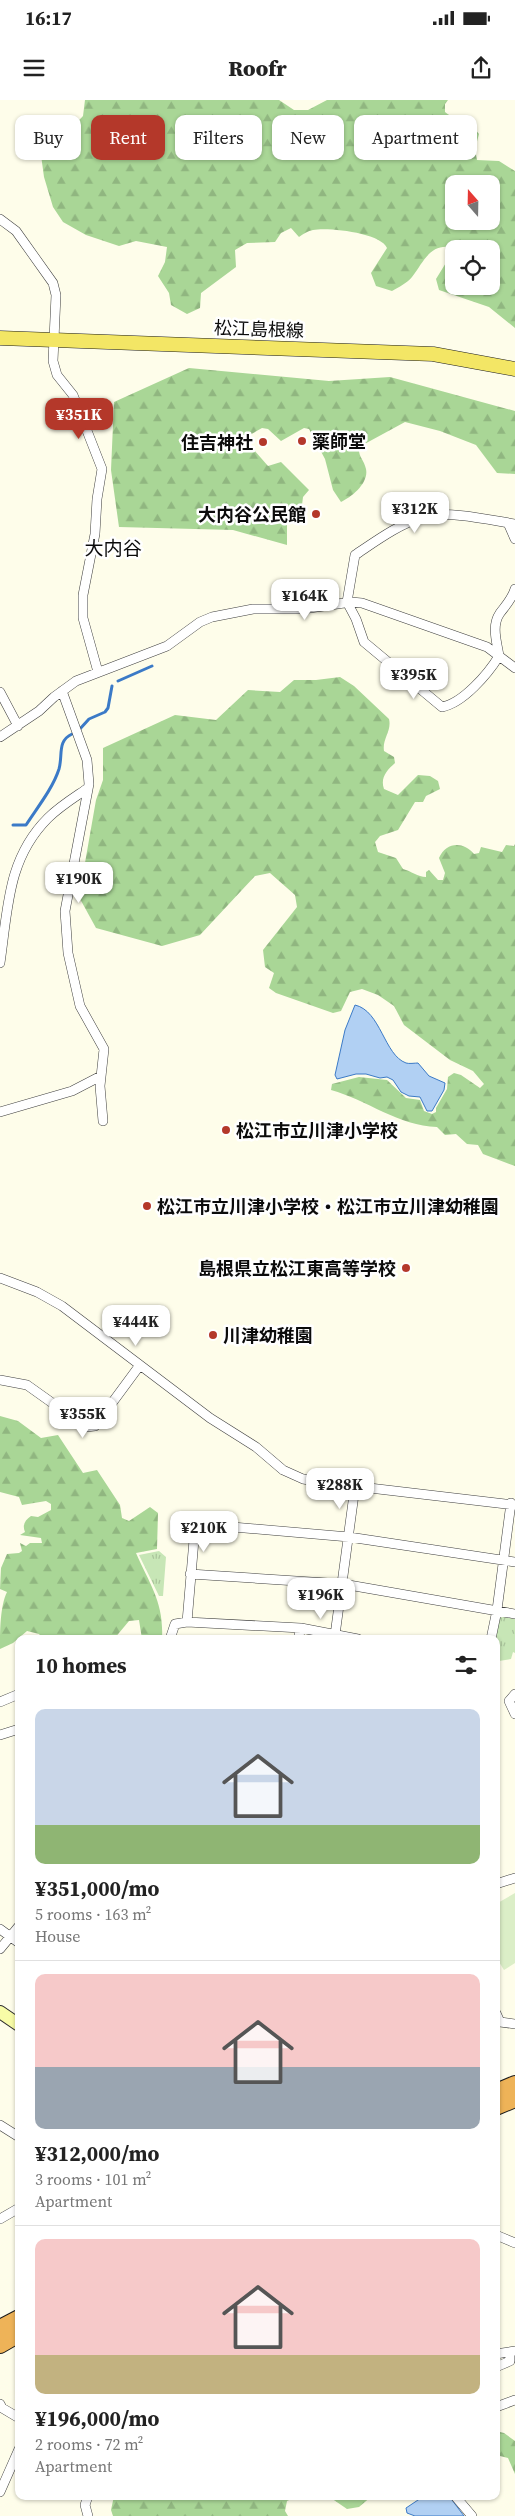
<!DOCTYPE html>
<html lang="en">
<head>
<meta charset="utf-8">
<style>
  body { margin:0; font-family:"Source Serif 4","Noto Sans JP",serif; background:#f6f6f6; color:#222; height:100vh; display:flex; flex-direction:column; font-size:19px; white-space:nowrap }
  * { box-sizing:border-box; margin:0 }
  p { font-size:16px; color:#767676 }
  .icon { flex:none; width:28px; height:28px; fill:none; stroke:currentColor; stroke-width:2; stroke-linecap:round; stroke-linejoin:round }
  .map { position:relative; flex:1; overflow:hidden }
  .details { position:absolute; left:15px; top:1535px; width:485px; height:865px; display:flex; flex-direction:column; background:#fff; border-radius:10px; box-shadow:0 1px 4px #0004 }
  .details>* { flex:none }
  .guide { position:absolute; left:15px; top:15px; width:485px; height:45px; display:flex; gap:10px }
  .needle { width:32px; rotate:340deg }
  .tools { position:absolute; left:445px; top:75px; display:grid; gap:10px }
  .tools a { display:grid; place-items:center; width:55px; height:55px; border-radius:10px; background:#fff; box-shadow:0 1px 4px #0004; font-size:25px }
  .price { position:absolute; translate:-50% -42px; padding:0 11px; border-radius:10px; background:#fff; color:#222; font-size:16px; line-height:32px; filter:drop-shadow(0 1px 2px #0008) }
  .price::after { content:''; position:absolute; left:50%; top:30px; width:15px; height:11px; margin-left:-8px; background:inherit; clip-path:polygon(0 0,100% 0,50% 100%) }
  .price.current { background:#b4382a; color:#fff }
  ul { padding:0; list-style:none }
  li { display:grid; align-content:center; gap:10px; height:265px; padding:0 20px }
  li+li { border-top:1px solid #e0e0e0 }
  li span { display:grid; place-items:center; height:155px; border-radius:10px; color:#555 }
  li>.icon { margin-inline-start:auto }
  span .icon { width:90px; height:90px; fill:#fffc; stroke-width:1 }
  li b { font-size:21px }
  h2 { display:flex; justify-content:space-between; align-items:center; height:60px; padding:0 20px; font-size:21px }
  .pill { padding:0 18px; border-radius:10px; background:#fff; box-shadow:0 1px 4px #0004; font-size:18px; line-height:45px }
  .pill.current { background:#b4382a; color:#fff }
  .status { display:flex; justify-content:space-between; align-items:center; height:35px; padding:0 25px; background:#fff; direction:ltr }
  .status svg { height:14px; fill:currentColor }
  header { display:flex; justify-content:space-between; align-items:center; height:65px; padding:0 20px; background:#fff; font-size:22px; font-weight:800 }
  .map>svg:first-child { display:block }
</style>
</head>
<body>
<div class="status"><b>16:17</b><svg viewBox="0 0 49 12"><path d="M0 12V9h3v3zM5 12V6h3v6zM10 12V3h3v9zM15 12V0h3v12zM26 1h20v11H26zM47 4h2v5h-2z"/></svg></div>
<header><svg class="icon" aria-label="menu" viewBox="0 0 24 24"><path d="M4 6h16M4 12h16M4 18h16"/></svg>Roofr<svg class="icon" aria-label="share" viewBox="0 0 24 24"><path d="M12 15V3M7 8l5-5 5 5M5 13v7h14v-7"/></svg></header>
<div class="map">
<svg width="515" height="2416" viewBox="0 0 515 2416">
  <defs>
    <pattern id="forest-firs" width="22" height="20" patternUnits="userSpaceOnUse" patternTransform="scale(1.25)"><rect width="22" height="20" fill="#a9d696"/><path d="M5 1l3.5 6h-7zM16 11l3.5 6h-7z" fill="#90b680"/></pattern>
    <pattern id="park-tufts" width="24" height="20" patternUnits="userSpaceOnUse" patternTransform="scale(1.25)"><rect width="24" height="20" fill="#c7e6b6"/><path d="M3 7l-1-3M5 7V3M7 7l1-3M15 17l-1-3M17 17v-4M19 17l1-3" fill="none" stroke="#aac49b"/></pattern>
  </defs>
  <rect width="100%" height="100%" fill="#fefdea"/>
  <path fill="url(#forest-firs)" fill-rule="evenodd" d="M 85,0 L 279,0 L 294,10 L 308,10 L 327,0 L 448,0 L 445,4 L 445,12 C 457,22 470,21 479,34 L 475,49 L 477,60 L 499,61 L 515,71 L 515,228 L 489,207 L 439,190 L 436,179 L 452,153 L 449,147 C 429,145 423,163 412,177 C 407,183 399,187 392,191 L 376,186 L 371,173 L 387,148 C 381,133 329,127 313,130 C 308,131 303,134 299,137 L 291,128 L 281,133 L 275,142 L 247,143 L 235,150 L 236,167 L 201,193 L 200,208 L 187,214 L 171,205 L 169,193 L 158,176 L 165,162 L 167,147 L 136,141 L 119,146 L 86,135 L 63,122 L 53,107 L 44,77 L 41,55 L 50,42 L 65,35 L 83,16 ZM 454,84 L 491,84 L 491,121 L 454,121 ZM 454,149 L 491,149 L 491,186 L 454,186 Z
    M 189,268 L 329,281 L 390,277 L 515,311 L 515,374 L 497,373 L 476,345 L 440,331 L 405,322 L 359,347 C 358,357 364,359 366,369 C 369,383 352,397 341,402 L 333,390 L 325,359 L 309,329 L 304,328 L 281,341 L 268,329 L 262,328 L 248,336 L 248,343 L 268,366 L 281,362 L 309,390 L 303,397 L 302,405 L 287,411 L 287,445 L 233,430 L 119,427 L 111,370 L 114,302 Z
    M 340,577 L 354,586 L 389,619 C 392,631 382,639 384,651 L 394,657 L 395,663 C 387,670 380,678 384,689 L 398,695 L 418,675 L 430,676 L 438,681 L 440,689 L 426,696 L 423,702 L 415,702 L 398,730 L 380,736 L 375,742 L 378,752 L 396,758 L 403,769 C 411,771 418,777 426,777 L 426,772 L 429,770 L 438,780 L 443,780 L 445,773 L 439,758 C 446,742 463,741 474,754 L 479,753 L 481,747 L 502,752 L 506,745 L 514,746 L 515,744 L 515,1066 L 483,1054 L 478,1045 L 467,1044 L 456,1034 L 445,1035 L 437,1027 C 399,1026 367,1000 331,990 L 332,984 L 359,977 L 387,980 L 406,998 L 420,1000 L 424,1011 L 432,1014 L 436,1012 L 436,1008 L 447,989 L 448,977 L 454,973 L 461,975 L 480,988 L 484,984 L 473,971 L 450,960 L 404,925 L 394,906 L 378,895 L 362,889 L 350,892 L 341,911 L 333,913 L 276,893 L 269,888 L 274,873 L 265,867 L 263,850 L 297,807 L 295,795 L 270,773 L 255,776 L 200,835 L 162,846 L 96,828 L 79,797 L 96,700 L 103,680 L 103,648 L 175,615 L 216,620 L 248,590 L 280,592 L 294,580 L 316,580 Z
    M 0,1316 L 18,1321 L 41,1338 L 58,1335 L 83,1373 L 97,1370 L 120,1405 L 122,1418 L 129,1421 L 150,1407 L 158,1413 L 157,1449 L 136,1453 C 150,1485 164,1502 162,1539 L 142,1539 L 139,1520 L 129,1521 L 114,1539 L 43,1539 L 39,1534 L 27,1531 L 13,1543 L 0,1549 C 0,1532 0,1506 7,1492 L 0,1489 L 1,1468 L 7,1454 L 19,1453 L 22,1451 L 20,1443 L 26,1446 L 30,1443 L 42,1443 L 41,1438 L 20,1435 L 25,1432 C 22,1425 25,1420 31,1416 L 38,1417 L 51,1410 L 51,1404 L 46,1401 L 22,1405 L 19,1397 L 0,1392 Z
    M 496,2331 L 504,2333 L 515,2341 L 515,2374 L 508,2358 L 496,2355 Z
    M 114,2396 L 298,2396 L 287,2401 L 285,2411 L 288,2416 L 113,2416 L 111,2410 Z
    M 328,2396 L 372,2396 L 359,2407 L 347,2409 Z"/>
  <path fill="url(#park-tufts)" d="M 159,1451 L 166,1457 L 163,1496 L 159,1496 L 139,1455 Z
    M 503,1517 L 515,1519 L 515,1553 L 513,1552 L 511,1559 L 499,1561 C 493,1548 497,1533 499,1518 Z"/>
  <path fill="#dbeec7" d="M 515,1793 L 515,1863 L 504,1870 L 496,1857 L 496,1804 Z"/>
  <path fill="#b1d0f3" stroke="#3b7ac7" d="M 355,905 C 381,911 384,955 406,963 C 409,964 415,963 418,963 L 429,976 L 445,983 L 444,990 L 432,1011 L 427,1011 L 420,997 L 409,996 L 401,992 L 393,980 L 387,977 L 380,978 L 366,974 L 356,974 L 337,979 L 335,975 L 345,930 Z
    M 424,2396 L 449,2396 L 464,2416 L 415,2416 L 407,2413 L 406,2408 Z"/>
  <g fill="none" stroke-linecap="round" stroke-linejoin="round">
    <path stroke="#3b7ac7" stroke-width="3" d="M 118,581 L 152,566
      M 79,630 L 89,619 L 105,612 L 108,608 L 112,586
      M 13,725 L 26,725 C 37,708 53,688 59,669 C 63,655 57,641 72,634"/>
    <g stroke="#3e3e3e" stroke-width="10">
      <path id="street" d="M 0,119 L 16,131 L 53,183 L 56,195 L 53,261 L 57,275 L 73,295 L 102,369 L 97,399 L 95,434 L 83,495 L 83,518 L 98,572
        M 508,423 L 515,439
        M 515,424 C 490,420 448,410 423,417 C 399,424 376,441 355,455 L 347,502 L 356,519 L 364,542 L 442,607 C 463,603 488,574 499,556 C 497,542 491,526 500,513 C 506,505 512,499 515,489
        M 62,591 L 87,660 L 89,684 L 65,811 L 68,853 L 80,906 L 104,949 L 100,986 L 103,1021
        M 0,592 L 18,626
        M 0,637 L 39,611 L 54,597 L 76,581 L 167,546 L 200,522 L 212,517 L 253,509 L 303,509 L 351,502 L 362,503 L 487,547 L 515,568
        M 0,863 C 8,809 7,759 48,718 C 60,706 75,697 88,688
        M 0,1012 L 72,991 L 101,976
        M 0,1178 L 37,1192 L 62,1206 L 210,1318 L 256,1347 L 283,1370 L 303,1379 L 327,1383 L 515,1405
        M 0,1280 L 27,1285 L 86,1327 L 95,1326 L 140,1265
        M 190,1474 L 343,1484 L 515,1514
        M 335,1535 L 355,1387
        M 170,1539 L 175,1524 L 187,1522
        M 298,1539 L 301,1528
        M 358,1539 L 301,1528 L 187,1522 L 195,1428 L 198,1424 L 349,1437 L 515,1462
        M 491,1539 L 497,1510 L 511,1403
        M 515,1594 L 509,1601 L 515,1614
        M 0,1602 L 19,1594
        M 0,1635 L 19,1629
        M 496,1784 L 515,1778
        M 0,1829 L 19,1843
        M 0,1849 L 19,1826
        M 496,1913 L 500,1922 L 515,1924
        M 0,2025 L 19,2037
        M 0,2119 L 19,2108
        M 496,2135 L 515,2143
        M 496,2254 L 515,2251
        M 496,2267 L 510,2261 L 510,2252
        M 0,2304 L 2,2308 L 19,2318
        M 496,2307 L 515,2300
        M 0,2392 L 19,2349
        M 88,2396 L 85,2405 L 88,2416
        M 455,2396 L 472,2416"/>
    </g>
    <g stroke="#2d2d2d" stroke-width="14">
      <path id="secondary" d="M 0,1912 L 19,1925"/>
    </g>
    <g stroke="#1c1c1c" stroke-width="15">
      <path id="primary" d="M 0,238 L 433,254 L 515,269"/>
    </g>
    <g stroke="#1c1c1c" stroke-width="18">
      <path id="highway" d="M 496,1992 L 515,1984
        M 496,2007 L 515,1999
        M 0,2228 L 19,2218
        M 0,2245 L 19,2234"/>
    </g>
    <use href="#street" stroke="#fff" stroke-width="9"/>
    <use href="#secondary" stroke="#f8fca7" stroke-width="12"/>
    <use href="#primary" stroke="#f3e665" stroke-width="14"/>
    <use href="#highway" stroke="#eeb358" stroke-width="16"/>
  </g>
  <g fill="#b4382a" stroke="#fff" stroke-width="2">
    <circle cx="302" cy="341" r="5"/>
    <circle cx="263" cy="342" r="5"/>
    <circle cx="316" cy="414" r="5"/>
    <circle cx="226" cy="1030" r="5"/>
    <circle cx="147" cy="1106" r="5"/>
    <circle cx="406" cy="1168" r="5"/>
    <circle cx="213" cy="1235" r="5"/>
  </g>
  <g text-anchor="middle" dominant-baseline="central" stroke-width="5" stroke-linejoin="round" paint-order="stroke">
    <g font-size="18" fill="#0b0b0b" stroke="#fff">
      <text transform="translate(259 229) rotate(2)">松江島根線</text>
    </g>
    <g font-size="18" font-weight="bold" fill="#0b0b0b" stroke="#fff" text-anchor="start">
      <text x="312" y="341">薬師堂</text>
      <text x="253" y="342" text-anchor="end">住吉神社</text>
      <text x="306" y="414" text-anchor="end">大内谷公民館</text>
      <text x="236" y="1030">松江市立川津小学校</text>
      <text x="157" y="1106">松江市立川津小学校・松江市立川津幼稚園</text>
      <text x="396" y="1168" text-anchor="end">島根県立松江東高等学校</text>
      <text x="223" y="1235">川津幼稚園</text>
    </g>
    <g font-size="19" fill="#0b0b0b" stroke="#fff">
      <text x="113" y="448">大内谷</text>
    </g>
  </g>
</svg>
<div class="tools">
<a><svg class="needle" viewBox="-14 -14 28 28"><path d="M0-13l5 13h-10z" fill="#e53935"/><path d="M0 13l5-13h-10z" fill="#767676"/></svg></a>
<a><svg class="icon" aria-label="locate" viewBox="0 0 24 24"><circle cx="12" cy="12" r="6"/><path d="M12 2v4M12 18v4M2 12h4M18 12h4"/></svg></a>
</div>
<b class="price current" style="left:79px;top:340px">¥351K</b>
<b class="price" style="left:415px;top:434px">¥312K</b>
<b class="price" style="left:305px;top:521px">¥164K</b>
<b class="price" style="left:414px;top:600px">¥395K</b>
<b class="price" style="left:79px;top:804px">¥190K</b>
<b class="price" style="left:136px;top:1247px">¥444K</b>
<b class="price" style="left:83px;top:1339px">¥355K</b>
<b class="price" style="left:340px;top:1410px">¥288K</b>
<b class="price" style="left:204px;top:1453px">¥210K</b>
<b class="price" style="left:321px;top:1520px">¥196K</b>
<div class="guide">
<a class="pill">Buy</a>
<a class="pill current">Rent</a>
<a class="pill">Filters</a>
<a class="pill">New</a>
<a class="pill">Apartment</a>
</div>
<section class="details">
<h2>10 homes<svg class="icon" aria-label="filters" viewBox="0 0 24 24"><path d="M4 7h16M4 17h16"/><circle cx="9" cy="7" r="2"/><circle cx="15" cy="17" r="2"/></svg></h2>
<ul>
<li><span style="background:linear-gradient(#c9d6e8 75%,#8fb573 0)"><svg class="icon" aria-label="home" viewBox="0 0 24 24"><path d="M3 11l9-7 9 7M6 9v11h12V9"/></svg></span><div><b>¥351,000/mo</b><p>5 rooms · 163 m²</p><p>House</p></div></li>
<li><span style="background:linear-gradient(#f6c9c9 60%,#9aa5b1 0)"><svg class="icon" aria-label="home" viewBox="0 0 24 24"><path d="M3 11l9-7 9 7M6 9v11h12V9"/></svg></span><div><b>¥312,000/mo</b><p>3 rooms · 101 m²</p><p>Apartment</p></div></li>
<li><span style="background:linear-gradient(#f6c9c9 75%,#c2b280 0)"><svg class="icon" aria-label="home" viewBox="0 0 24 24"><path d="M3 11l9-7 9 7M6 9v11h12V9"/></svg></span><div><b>¥196,000/mo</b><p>2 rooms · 72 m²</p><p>Apartment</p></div></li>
</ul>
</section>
</div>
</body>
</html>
